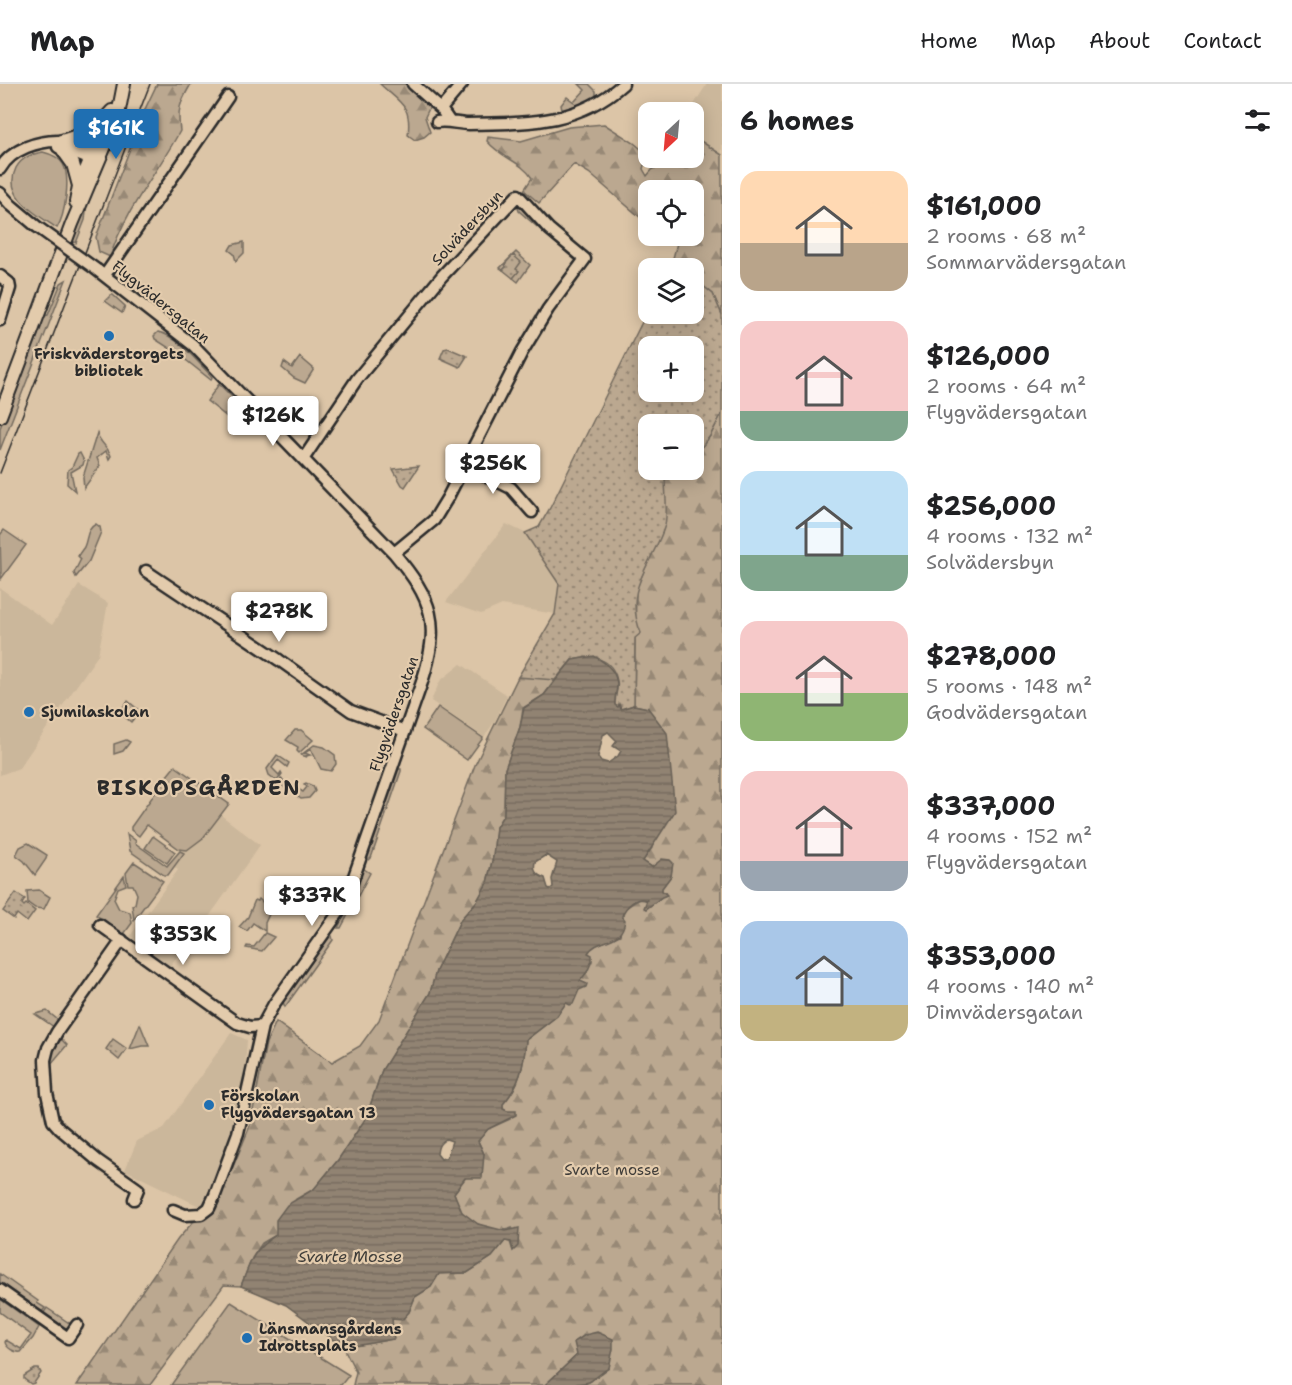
<!DOCTYPE html>
<html lang="en">
<head>
<meta charset="utf-8">
<style>
  body { margin:0; font-family:"Shantell Sans",sans-serif; background:#f6f6f6; color:#202124; height:100vh; display:flex; flex-direction:column; font-size:22px; white-space:nowrap }
  * { box-sizing:border-box; margin:0 }
  p { font-size:20px; color:#757577 }
  .icon { flex:none; width:33px; height:33px; fill:none; stroke:currentColor; stroke-width:2; stroke-linecap:round; stroke-linejoin:round }
  .map { position:relative; flex:1; overflow:hidden }
  .panel { display:flex; flex-direction:column; background:#fff; width:570px }
  .panel>* { flex:none }
  .needle { width:39px; rotate:206deg }
  .buttons { position:absolute; left:638px; top:18px; display:grid; gap:12px }
  .buttons a { display:grid; place-items:center; width:66px; height:66px; border-radius:12px; background:#fff; box-shadow:0 3px 15px #0003; font-size:30px }
  .price { position:absolute; translate:-50% -51px; padding:0 14px; border-radius:6px; background:#fff; color:#222; font-size:20px; line-height:39px; filter:drop-shadow(0 2px 3px #0008) }
  .price::after { content:''; position:absolute; left:50%; top:36px; width:18px; height:14px; margin-left:-9px; background:inherit; clip-path:polygon(0 0,100% 0,50% 100%) }
  .price.active { background:#1f6fb2; color:#fff }
  ul { padding:0; list-style:none }
  li { display:flex; align-items:center; gap:18px; height:150px; padding:0 18px }
  li span { display:grid; place-items:center; flex:none; width:168px; height:120px; border-radius:18px; color:#555 }
  li>.icon { margin-inline-start:auto }
  span .icon { width:72px; height:72px; fill:#fffc; stroke-width:1 }
  li b { font-size:26px }
  h2 { display:flex; justify-content:space-between; align-items:center; height:72px; padding:0 18px; font-size:26px }
  header { display:flex; align-items:center; gap:36px; box-sizing:border-box; height:84px; padding:0 30px; background:#fff; border-bottom:2px solid #e0e0e0 }
  header strong { font-size:28px }
  nav { display:flex; gap:33px; margin-inline-start:auto; font-size:21px }
  main { display:flex; flex:1; min-height:0 }
  .map>svg:first-child { display:block }
</style>
</head>
<body>
<header>
<strong>Map</strong>
<nav><a>Home</a><a>Map</a><a>About</a><a>Contact</a></nav>
</header>
<main>
<div class="map">
<svg width="722" height="1301" viewBox="0 0 722 1301">
  <defs>
    <pattern id="forest-firs" width="22" height="20" patternUnits="userSpaceOnUse" patternTransform="scale(1.5)"><rect width="22" height="20" fill="#bba890"/><path d="M5 1l3.5 6h-7zM16 11l3.5 6h-7z" fill="#988976"/></pattern>
    <pattern id="park-dots" width="8" height="8" patternUnits="userSpaceOnUse" patternTransform="scale(1.5)"><rect width="8" height="8" fill="#bba890"/><path d="M2 2h.1M6 6h.1" fill="none" stroke="#988976" stroke-width="1.8" stroke-linecap="round"/></pattern>
    <pattern id="water-rules" width="6" height="5" patternUnits="userSpaceOnUse" patternTransform="scale(1.5)"><rect width="6" height="5" fill="#918372"/><path d="M0 2.5h6" fill="none" stroke="#776b5e"/></pattern>
  </defs>
  <rect width="100%" height="100%" fill="#dcc5a7"/>
  <filter id="ink" filterUnits="userSpaceOnUse"><feTurbulence type="fractalNoise" baseFrequency=".0167" numOctaves="2"/><feDisplacementMap in="SourceGraphic" scale="12" xChannelSelector="R" yChannelSelector="G"/><feConvolveMatrix kernelMatrix="1 2 1 2 8 2 1 2 1" color-interpolation-filters="sRGB"/></filter>
  <g filter="url(#ink)">
    <path fill="#cbb79b" d="M 707,0 L 722,0 L 722,71 L 693,52 L 693,28 L 689,28 Z
      M 506,440 L 525,449 L 560,499 L 555,530 L 502,521 L 481,530 L 446,518 Z
      M 79,501 L 108,519 L 98,571 L 19,684 L 0,691 L 0,504 L 52,541 Z
      M 461,580 L 507,611 L 495,637 L 484,653 L 431,617 L 440,597 Z
      M 209,722 L 260,761 L 191,858 L 183,874 L 178,871 L 170,882 L 130,852 L 178,786 L 170,779 Z
      M 231,949 L 247,956 L 244,998 L 223,1073 L 201,1123 L 125,1086 L 137,1057 L 164,1044 Z"/>
    <path fill="#bba890" stroke="#736a5e" stroke-width="1.5" d="M 579,0 L 589,0 L 596,7 L 596,11 L 594,16 L 566,28 L 562,26 L 561,21 L 567,13 L 574,18 L 585,6 Z
      M 43,68 C 51,70 59,73 63,80 C 71,94 65,131 57,144 C 38,131 2,113 16,84 C 22,73 32,70 43,68 Z
      M 87,118 L 85,136 L 76,159 L 71,156 Z
      M 518,124 L 521,124 L 577,175 L 574,175 L 519,127 Z
      M 244,158 L 244,169 L 236,177 L 234,170 L 229,166 L 232,161 Z
      M 516,168 L 530,181 L 518,198 L 513,194 L 518,188 L 516,185 L 514,171 L 505,180 L 507,182 L 503,186 L 500,184 Z
      M 66,196 L 0,366 L 0,344 L 3,336 L 44,232 L 48,231 L 61,199 Z
      M 111,211 L 113,211 L 125,222 L 122,229 L 105,217 Z
      M 158,248 C 176,251 199,279 212,293 L 211,296 L 177,269 L 155,255 L 154,252 Z
      M 300,273 L 314,285 L 305,299 L 294,294 L 282,284 L 284,278 L 292,284 Z
      M 219,300 L 249,330 L 245,343 L 232,337 L 207,317 Z
      M 97,349 C 100,360 108,362 111,372 L 109,375 L 106,367 L 97,374 L 100,382 L 84,404 L 83,393 Z
      M 80,369 L 84,377 L 83,381 L 71,388 L 75,407 L 67,400 L 68,386 L 72,383 L 78,370 Z
      M 96,440 L 100,443 L 101,448 L 89,477 L 76,493 L 74,489 L 81,475 L 78,472 C 80,468 82,466 84,463 C 88,454 86,445 96,440 Z
      M 4,446 L 26,461 L 1,495 L 0,451 Z
      M 438,623 L 483,654 L 467,676 L 423,645 Z
      M 295,646 L 301,646 L 313,656 L 299,669 L 297,667 L 298,663 L 286,656 Z
      M 126,656 L 130,658 L 123,667 L 114,670 L 114,660 Z
      M 314,661 L 324,663 L 335,671 L 336,680 L 331,687 L 321,685 L 311,665 L 305,669 L 310,671 L 306,672 L 307,673 L 301,671 Z
      M 277,671 L 289,679 L 287,683 L 278,676 L 272,684 L 279,691 L 281,688 L 282,690 L 277,697 L 269,691 L 267,685 Z
      M 175,682 L 229,720 L 203,754 L 187,766 L 179,765 L 147,741 L 139,752 L 131,746 L 131,743 L 165,695 L 174,701 L 176,699 L 166,693 Z
      M 397,685 L 401,685 L 401,687 L 371,774 L 369,776 L 366,773 Z
      M 281,695 L 303,708 L 307,703 L 304,700 L 306,699 L 313,702 L 315,707 L 309,714 L 301,715 L 293,709 L 293,704 L 292,708 L 278,699 Z
      M 127,750 L 136,757 L 135,759 L 167,782 L 180,767 L 184,769 L 168,791 L 164,791 L 130,767 Z
      M 153,752 L 175,768 L 167,779 L 145,764 Z
      M 28,759 L 47,771 L 46,775 L 35,791 L 24,777 L 16,771 L 20,763 Z
      M 134,778 L 163,797 L 134,836 L 132,821 L 135,820 L 137,810 L 133,801 L 128,801 L 126,789 Z
      M 364,785 L 370,789 L 341,844 L 338,844 L 350,819 L 362,786 Z
      M 124,792 L 126,801 L 118,804 L 114,815 L 119,825 L 130,828 L 132,839 L 124,850 L 96,831 Z
      M 39,806 L 50,813 L 44,825 L 35,824 L 28,819 L 27,807 Z
      M 259,815 L 271,826 L 265,839 L 265,847 L 253,839 L 247,847 L 239,843 L 248,833 L 255,816 L 258,817 Z
      M 265,849 L 274,853 L 262,867 L 246,864 L 247,862 L 254,863 Z
      M 330,852 L 332,852 L 333,856 L 285,923 L 283,918 Z
      M 47,927 L 58,936 L 54,943 L 35,930 Z
      M 140,940 L 149,962 L 142,962 L 130,965 Z
      M 61,955 L 67,961 L 51,980 L 50,970 Z
      M 0,1190 L 38,1217 L 37,1219 L 45,1224 L 41,1229 L 0,1200 Z
      M 0,1215 L 39,1243 L 33,1254 L 21,1268 C 15,1269 6,1264 5,1258 L 6,1256 L 21,1265 L 31,1251 L 0,1228 Z
      M 231,1218 L 349,1291 L 341,1301 L 171,1301 Z
      M 47,1224 L 72,1241 L 69,1245 L 64,1245 L 43,1230 Z"/>
    <path fill="url(#forest-firs)" stroke="#736a5e" stroke-width="1.5" d="M 157,0 L 191,0 C 180,19 177,25 180,47 C 156,91 126,124 110,173 L 99,168 L 96,153 L 146,23 Z
      M 380,0 L 409,0 L 431,20 L 425,33 L 430,48 L 424,53 L 415,56 L 408,51 C 412,21 400,19 380,0 Z
      M 604,40 L 634,59 L 647,70 L 643,85 L 647,92 L 662,74 L 693,74 L 693,52 L 722,71 L 722,231 L 713,210 L 693,194 L 693,184 L 681,184 L 672,178 L 677,159 L 669,152 L 693,152 L 693,106 L 648,106 L 648,140 L 589,89 L 574,80 L 539,119 L 524,106 L 532,94 C 521,77 501,74 487,57 L 488,53 L 521,57 L 569,43 Z
      M 722,329 L 722,1301 L 582,1301 L 591,1297 L 599,1289 L 577,1271 L 545,1301 L 353,1301 L 356,1288 L 344,1264 L 393,1255 L 392,1235 L 409,1228 L 415,1213 L 431,1203 L 439,1189 L 467,1189 L 492,1173 L 505,1157 L 510,1158 L 513,1167 L 512,1144 C 499,1150 469,1140 461,1127 C 458,1122 456,1114 454,1109 L 484,1070 L 478,1057 L 488,1045 L 510,1035 L 507,1027 L 503,1025 L 503,1020 C 520,1002 524,980 526,956 L 557,932 L 582,892 L 587,888 L 588,869 L 592,863 L 620,851 L 624,825 C 639,816 637,812 654,819 L 666,809 L 662,807 L 662,804 L 671,792 L 672,782 L 657,781 L 652,783 L 643,777 L 652,764 L 648,624 L 634,621 L 636,505 L 665,439 L 665,394 L 677,386 L 693,386 L 693,374 L 710,352 Z
      M 529,592 L 555,596 L 544,611 L 523,624 L 520,643 L 505,685 L 504,730 L 496,743 L 493,773 L 487,799 L 477,817 L 461,835 L 436,887 L 430,909 L 382,986 L 366,1034 L 338,1076 L 314,1105 L 296,1115 L 276,1151 L 262,1159 L 252,1174 L 241,1202 L 224,1201 L 150,1301 L 77,1301 L 178,1155 L 193,1138 L 209,1132 L 217,1121 L 250,1042 L 266,959 L 276,938 L 332,978 L 360,962 L 379,936 L 475,681 L 518,593 Z"/>
    <path fill="url(#park-dots)" stroke="#736a5e" stroke-width="1.5" fill-rule="evenodd" d="M 513,171 L 521,178 L 516,185 L 519,187 L 513,194 L 503,186 L 506,183 L 505,180 Z
      M 693,194 L 713,210 L 722,231 L 722,329 L 710,352 L 693,374 L 693,340 L 648,340 L 648,386 L 677,386 L 665,394 C 665,408 668,427 665,441 C 653,480 622,504 641,549 L 635,554 L 634,621 L 621,625 L 615,621 C 614,613 619,605 617,597 C 612,572 592,572 572,576 L 555,596 L 518,593 L 555,530 L 559,500 L 525,449 L 539,443 L 550,424 L 648,226 L 648,230 L 693,230 ZM 648,262 L 693,262 L 693,308 L 648,308 Z
      M 448,264 L 467,272 L 460,283 L 440,274 L 444,265 Z
      M 419,382 L 405,403 L 402,401 L 393,385 Z
      M 128,617 L 140,627 L 131,638 L 119,628 Z
      M 16,809 L 25,815 L 22,820 L 24,822 L 26,820 L 35,827 L 27,838 L 17,830 L 14,835 L 3,827 Z
      M 113,955 L 127,965 L 119,976 L 106,965 Z
      M 35,1285 L 39,1285 L 41,1289 L 34,1299 L 31,1300 L 24,1295 L 24,1292 Z"/>
    <path fill="url(#water-rules)" stroke="#686056" stroke-width="1.5" fill-rule="evenodd" d="M 594,572 C 605,578 617,587 617,601 C 617,608 614,614 615,621 L 618,623 L 619,620 L 621,625 L 634,621 L 648,624 L 667,649 L 675,727 L 643,777 L 652,783 L 662,775 L 670,776 L 673,779 L 671,792 L 662,804 L 662,807 L 667,811 L 662,813 L 646,825 L 644,824 L 647,816 C 636,812 625,823 622,832 L 625,836 C 622,862 598,853 588,869 L 592,871 L 592,877 L 587,888 L 580,897 L 587,900 L 586,903 L 579,906 L 573,920 L 570,921 L 566,919 L 557,932 L 526,956 C 524,981 520,1001 503,1020 L 503,1025 L 507,1027 L 516,1027 L 516,1031 L 488,1045 L 478,1057 L 484,1070 L 482,1094 L 465,1094 L 454,1109 L 462,1128 L 478,1140 L 505,1147 L 519,1144 L 518,1162 L 513,1167 L 511,1158 L 505,1157 L 492,1173 L 467,1189 L 439,1190 L 431,1203 L 415,1213 L 409,1228 L 402,1236 L 392,1235 L 394,1255 L 344,1264 L 286,1221 L 241,1202 C 250,1178 253,1165 276,1151 L 276,1136 L 287,1121 L 314,1105 L 338,1076 L 366,1034 L 382,986 L 430,909 L 436,887 L 461,835 L 477,817 L 487,799 L 493,773 L 496,743 L 504,730 L 505,685 L 520,643 L 524,624 L 544,611 L 572,576 ZM 608,648 L 617,657 L 613,662 L 621,667 L 618,672 L 608,679 L 601,677 L 598,673 L 603,651 ZM 546,771 L 557,778 L 552,795 L 553,803 L 550,805 L 548,804 L 545,794 C 536,791 533,787 535,778 ZM 446,1055 L 452,1057 L 447,1073 L 441,1075 L 437,1070 C 438,1061 439,1060 446,1055 Z
      M 597,1248 L 613,1255 L 613,1265 L 609,1284 C 602,1288 596,1294 589,1298 C 577,1301 559,1301 545,1301 L 577,1271 L 574,1258 L 585,1251 Z"/>
    <g fill="none" stroke-linecap="round" stroke-linejoin="round">
      <g stroke="#2b2b2b" stroke-width="15">
        <path id="minor" d="M 413,0 L 441,25 L 450,38
          M 441,25 L 462,0
          M 437,38 C 447,36 458,40 469,40 C 527,39 577,41 623,0
          M 58,63 L 97,78
          M 0,85 C 11,65 39,56 61,57 C 75,57 89,66 101,71
          M 0,109 L 11,121 L 36,142
          M 97,186 L 193,261 L 394,469 C 433,516 441,539 422,598 L 344,821 L 274,920 L 262,942 L 238,1049 L 215,1111 L 209,1124 L 201,1130 L 185,1131 L 173,1126
          M 105,191 L 228,13
          M 0,192 L 9,199 L 10,204 L 0,236
          M 304,374 L 357,295 L 442,192 L 518,111 L 549,145 L 585,175 L 548,225 L 522,268 L 448,413 L 434,436 L 394,469
          M 465,381 L 511,404 L 532,428
          M 146,487 L 279,576 L 351,627 L 405,647
          M 100,841 L 237,939 L 250,943 L 262,942
          M 122,856 L 57,948 L 48,964 L 45,976 L 47,1009 L 53,1037 L 60,1045 L 97,1076 L 138,1105 L 134,1115
          M 0,1206 L 68,1254 L 77,1241"/>
      </g>
      <g stroke="#2b2b2b" stroke-width="16">
        <path id="tertiary" d="M 61,57 C 89,48 92,50 112,27
          M 63,66 L 73,80 L 79,102
          M 76,118 L 79,102 L 106,40
          M 0,332 L 72,140 L 118,31 L 124,0"/>
      </g>
      <use href="#minor" stroke="#e3cbac" stroke-width="10"/>
      <use href="#tertiary" stroke="#e3cbac" stroke-width="12"/>
      <path stroke="#2b2b2b" stroke-width="1.5" d="M 0,389 L 150,0"/>
      <g stroke="#2b2b2b" stroke-width="15" stroke-linecap="butt">
        <path id="minor-bridge" d="M 36,142 L 97,186"/>
      </g>
      <use href="#minor-bridge" stroke="#e3cbac" stroke-width="10"/>
    </g>
  </g>
  <g fill="#1f6fb2" stroke="#e3cbac" stroke-width="2">
    <circle cx="109" cy="252" r="6"/>
    <circle cx="29" cy="628" r="6"/>
    <circle cx="209" cy="1021" r="6"/>
    <circle cx="247" cy="1254" r="6"/>
  </g>
  <g text-anchor="middle" dominant-baseline="central" stroke-width="4.5" stroke-linejoin="round" paint-order="stroke">
    <g font-size="15" fill="#2b2b2b" stroke="#e3cbac">
      <text transform="translate(467 144) rotate(-47)">Solvädersbyn</text>
      <text transform="translate(161 218) rotate(39)">Flygvädersgatan</text>
      <text transform="translate(394 630) rotate(-71)">Flygvädersgatan</text>
    </g>
    <g font-size="15" font-weight="bold" fill="#2b2b2b" stroke="#e3cbac" text-anchor="start">
      <text x="109" y="270" text-anchor="middle">Friskväderstorgets<tspan x="109" dy="17">bibliotek</tspan></text>
      <text x="41" y="628">Sjumilaskolan</text>
      <text x="221" y="1012">Förskolan<tspan x="221" dy="17">Flygvädersgatan 13</tspan></text>
      <text x="259" y="1245">Länsmansgårdens<tspan x="259" dy="17">Idrottsplats</tspan></text>
    </g>
    <g font-size="15" fill="#413e3a" stroke="#e3cbac">
      <text x="612" y="1086">Svarte mosse</text>
    </g>
    <g font-size="16" font-style="italic" fill="#3f3d39" stroke="#e3cbac">
      <text x="350" y="1172">Svarte Mosse</text>
    </g>
    <g font-size="21" font-weight="bold" letter-spacing="1.5" fill="#2b2b2b" stroke="#e3cbac">
      <text x="199" y="704">BISKOPSGÅRDEN</text>
    </g>
  </g>
</svg>
<div class="buttons">
<a><svg class="needle" viewBox="-14 -14 28 28"><path d="M0-13l5 13h-10z" fill="#e53935"/><path d="M0 13l5-13h-10z" fill="#757577"/></svg></a>
<a><svg class="icon" aria-label="locate" viewBox="0 0 24 24"><circle cx="12" cy="12" r="6"/><path d="M12 2v4M12 18v4M2 12h4M18 12h4"/></svg></a>
<a><svg class="icon" aria-label="layers" viewBox="0 0 24 24"><path d="M12 4l9 5-9 5-9-5zM3 14l9 5 9-5"/></svg></a>
<a>+</a>
<a>−</a>
</div>
<b class="price active" style="left:116px;top:76px">$161K</b>
<b class="price" style="left:273px;top:363px">$126K</b>
<b class="price" style="left:493px;top:411px">$256K</b>
<b class="price" style="left:279px;top:559px">$278K</b>
<b class="price" style="left:312px;top:843px">$337K</b>
<b class="price" style="left:183px;top:882px">$353K</b>
</div>
<section class="panel">
<h2>6 homes<svg class="icon" aria-label="filters" viewBox="0 0 24 24"><path d="M4 7h16M4 17h16"/><circle cx="9" cy="7" r="2"/><circle cx="15" cy="17" r="2"/></svg></h2>
<ul>
<li><span style="background:linear-gradient(#ffd9b3 60%,#b9a48a 0)"><svg class="icon" aria-label="home" viewBox="0 0 24 24"><path d="M3 11l9-7 9 7M6 9v11h12V9"/></svg></span><div><b>$161,000</b><p>2 rooms · 68 m²</p><p>Sommarvädersgatan</p></div></li>
<li><span style="background:linear-gradient(#f6c9c9 75%,#7fa58c 0)"><svg class="icon" aria-label="home" viewBox="0 0 24 24"><path d="M3 11l9-7 9 7M6 9v11h12V9"/></svg></span><div><b>$126,000</b><p>2 rooms · 64 m²</p><p>Flygvädersgatan</p></div></li>
<li><span style="background:linear-gradient(#bfe0f5 70%,#7fa58c 0)"><svg class="icon" aria-label="home" viewBox="0 0 24 24"><path d="M3 11l9-7 9 7M6 9v11h12V9"/></svg></span><div><b>$256,000</b><p>4 rooms · 132 m²</p><p>Solvädersbyn</p></div></li>
<li><span style="background:linear-gradient(#f6c9c9 60%,#8fb573 0)"><svg class="icon" aria-label="home" viewBox="0 0 24 24"><path d="M3 11l9-7 9 7M6 9v11h12V9"/></svg></span><div><b>$278,000</b><p>5 rooms · 148 m²</p><p>Godvädersgatan</p></div></li>
<li><span style="background:linear-gradient(#f6c9c9 75%,#9aa5b1 0)"><svg class="icon" aria-label="home" viewBox="0 0 24 24"><path d="M3 11l9-7 9 7M6 9v11h12V9"/></svg></span><div><b>$337,000</b><p>4 rooms · 152 m²</p><p>Flygvädersgatan</p></div></li>
<li><span style="background:linear-gradient(#a9c7e8 70%,#c2b280 0)"><svg class="icon" aria-label="home" viewBox="0 0 24 24"><path d="M3 11l9-7 9 7M6 9v11h12V9"/></svg></span><div><b>$353,000</b><p>4 rooms · 140 m²</p><p>Dimvädersgatan</p></div></li>
</ul>
</section>
</main>
</body>
</html>
